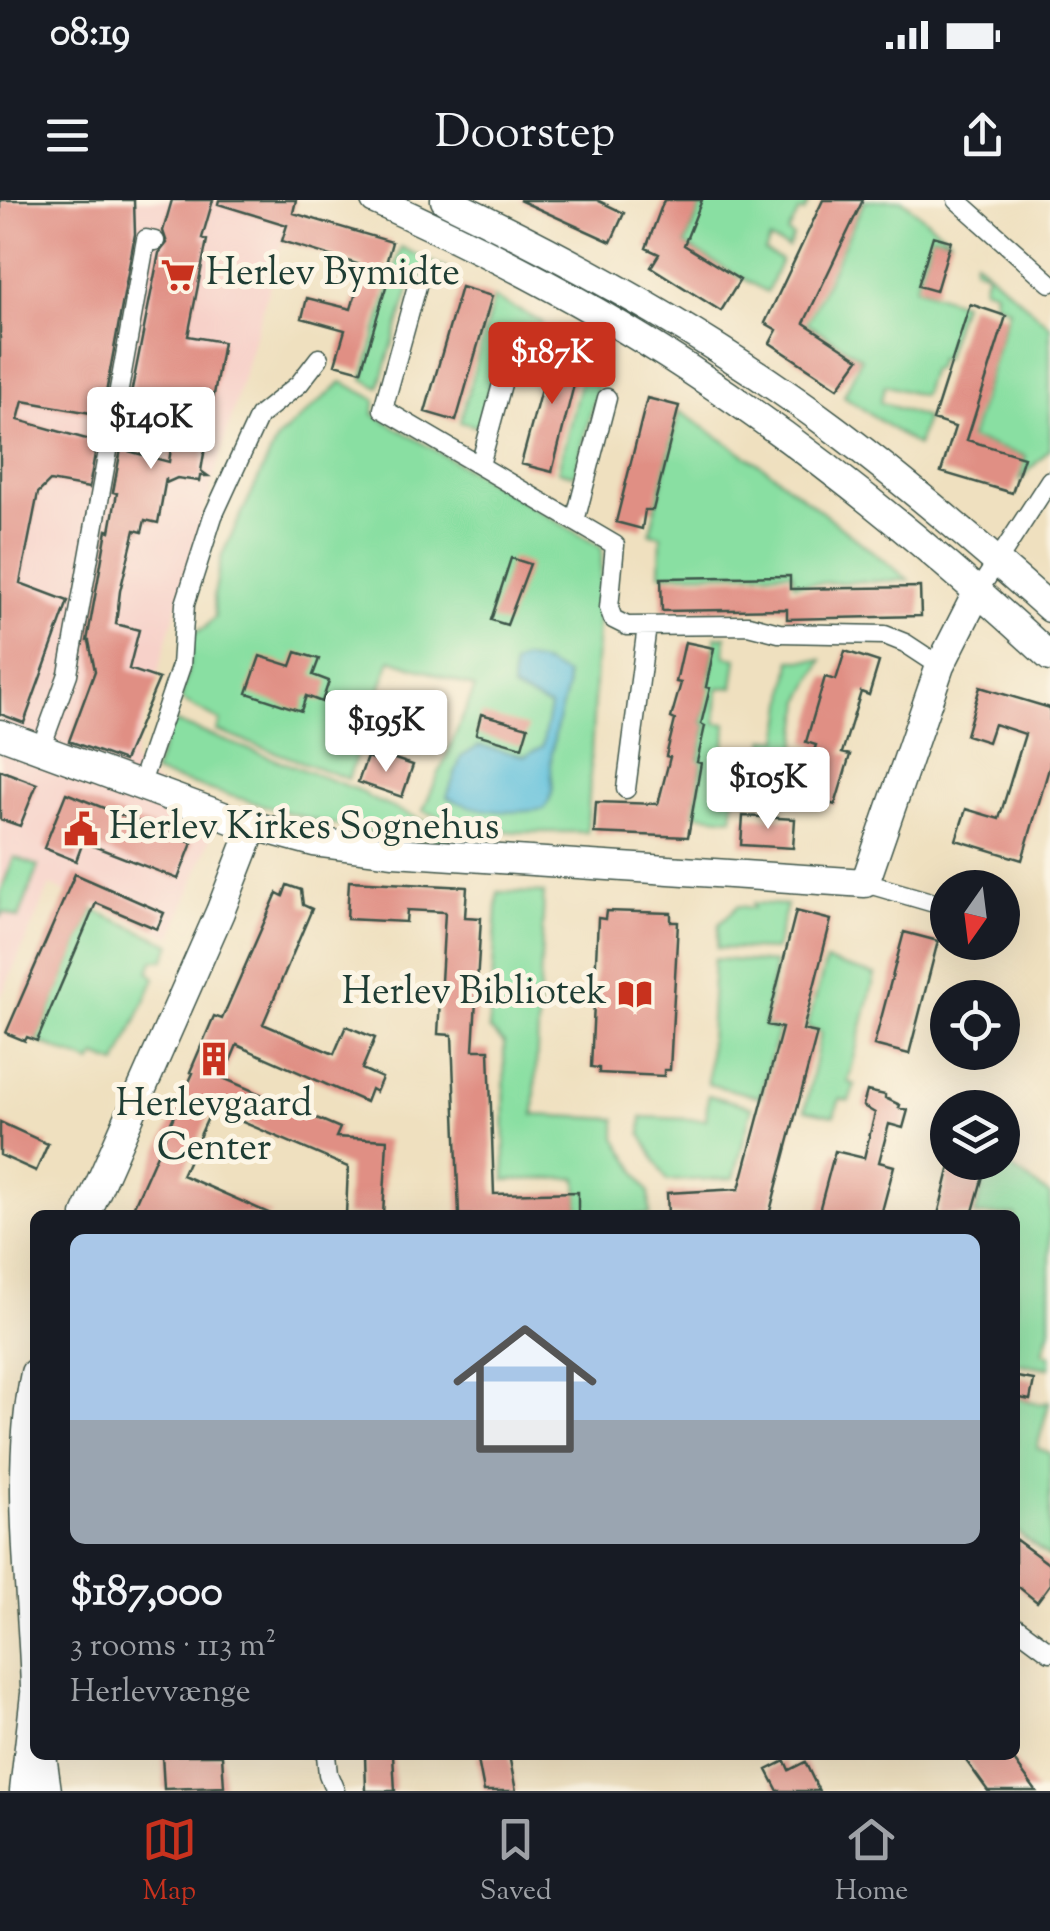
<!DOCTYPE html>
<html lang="en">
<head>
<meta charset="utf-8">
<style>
  body { margin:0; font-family:"Sorts Mill Goudy",serif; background:#20242c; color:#f1f3f6; height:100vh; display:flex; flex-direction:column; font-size:38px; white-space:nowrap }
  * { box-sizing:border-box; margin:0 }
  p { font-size:32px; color:#9ea1a6 }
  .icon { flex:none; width:55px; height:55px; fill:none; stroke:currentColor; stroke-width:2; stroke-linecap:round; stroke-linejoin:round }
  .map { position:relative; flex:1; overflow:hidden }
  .sheet { position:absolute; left:30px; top:1010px; width:990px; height:550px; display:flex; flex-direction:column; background:#171b24; border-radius:15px; box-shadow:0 10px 40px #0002 }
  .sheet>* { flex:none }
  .needle { width:65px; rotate:194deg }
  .controls { position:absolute; left:930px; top:670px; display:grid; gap:20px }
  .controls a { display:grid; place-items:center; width:90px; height:90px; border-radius:50%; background:#171b24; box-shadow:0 10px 40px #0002; font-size:50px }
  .price { position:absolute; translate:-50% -85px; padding:0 22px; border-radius:10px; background:#fff; color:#222; font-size:32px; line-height:65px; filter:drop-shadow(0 2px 5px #0008) }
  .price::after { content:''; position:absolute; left:50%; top:60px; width:30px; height:22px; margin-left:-15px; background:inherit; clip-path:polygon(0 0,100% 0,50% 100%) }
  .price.selected { background:#c8321e; color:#fff }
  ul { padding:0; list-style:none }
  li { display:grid; align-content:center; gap:20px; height:530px; padding:0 40px }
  li span { display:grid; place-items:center; height:310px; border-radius:15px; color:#555 }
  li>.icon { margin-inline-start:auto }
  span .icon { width:180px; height:180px; fill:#fffc; stroke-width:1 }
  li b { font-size:42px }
  .status { display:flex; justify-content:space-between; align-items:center; height:70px; padding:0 50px; background:#171b24; direction:ltr }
  .status svg { height:28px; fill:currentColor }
  header { display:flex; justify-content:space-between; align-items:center; height:130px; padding:0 40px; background:#171b24; font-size:45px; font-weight:600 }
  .tabs { display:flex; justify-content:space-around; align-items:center; height:140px; border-top:2px solid #363941; background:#171b24; font-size:28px; color:#9ea1a6 }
  .tabs a { display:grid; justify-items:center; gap:5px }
  .tabs .selected { color:#c8321e }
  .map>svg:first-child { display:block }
</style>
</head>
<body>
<div class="status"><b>08:19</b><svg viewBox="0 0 49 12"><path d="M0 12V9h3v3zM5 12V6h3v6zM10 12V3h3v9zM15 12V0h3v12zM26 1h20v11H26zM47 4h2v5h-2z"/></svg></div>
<header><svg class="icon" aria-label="menu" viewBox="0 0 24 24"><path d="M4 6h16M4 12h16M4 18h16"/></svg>Doorstep<svg class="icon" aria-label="share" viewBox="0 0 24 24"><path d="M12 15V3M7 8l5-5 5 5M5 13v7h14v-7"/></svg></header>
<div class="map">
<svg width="1050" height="1591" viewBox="0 0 1050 1591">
  <rect width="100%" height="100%" fill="#fcf5e5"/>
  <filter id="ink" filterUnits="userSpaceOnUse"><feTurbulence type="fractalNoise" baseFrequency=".01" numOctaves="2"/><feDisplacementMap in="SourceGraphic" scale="20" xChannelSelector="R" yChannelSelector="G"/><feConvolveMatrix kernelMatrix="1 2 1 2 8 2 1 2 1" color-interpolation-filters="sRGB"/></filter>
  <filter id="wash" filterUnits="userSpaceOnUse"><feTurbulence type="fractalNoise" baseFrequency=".0048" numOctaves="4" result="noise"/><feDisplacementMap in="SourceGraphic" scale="40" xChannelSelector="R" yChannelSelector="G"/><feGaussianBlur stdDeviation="2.25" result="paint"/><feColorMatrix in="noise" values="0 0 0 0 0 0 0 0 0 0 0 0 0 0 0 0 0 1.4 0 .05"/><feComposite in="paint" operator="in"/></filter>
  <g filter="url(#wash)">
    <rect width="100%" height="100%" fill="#efe0bf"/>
    <path fill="#f7d1c9" d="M 0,0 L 294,0 L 132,562 L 212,635 L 172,737 L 50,686 L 0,799 Z"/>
    <path fill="#89dfa2" stroke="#548e6b" stroke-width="2.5" d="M 704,0 L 810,0 L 804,13 L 799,11 L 788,33 L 793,37 L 788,48 L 770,40 L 765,52 L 781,60 L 767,92 L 685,45 Z
      M 865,0 L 902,0 L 951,40 L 932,35 L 915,87 L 962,103 L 944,159 L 939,158 L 935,169 L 931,169 L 922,196 L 885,185 L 880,202 L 926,218 L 917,246 L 844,196 L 861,158 L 807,123 Z
      M 401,47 L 446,69 L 439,88 L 421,83 L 423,73 L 415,71 L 379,188 L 363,179 Z
      M 975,60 L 1050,126 L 1050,249 L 1020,280 L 1026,256 L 970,239 L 1009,109 L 994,102 L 995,91 L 983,87 L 987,72 L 974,67 Z
      M 494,98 L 542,122 L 533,153 L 500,144 L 479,227 L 460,222 Z
      M 589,147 L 605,156 L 575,275 L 558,271 Z
      M 342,182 L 376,200 L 373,214 L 602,348 L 587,632 L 516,632 L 472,627 L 423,611 L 475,488 L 391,459 L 348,579 L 217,531 L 221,521 L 181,500 L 191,455 L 191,434 L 205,428 L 215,417 L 214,395 L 222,355 L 278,238 Z
      M 679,211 L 768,270 L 909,380 L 794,384 L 792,372 L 660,374 L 661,335 L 650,333 Z
      M 726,436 L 725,456 L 737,458 L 733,487 L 718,488 L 716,523 L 726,524 L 724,562 L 763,565 L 766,539 L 780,540 L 791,460 L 822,460 L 802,500 L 793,575 L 788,579 L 737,574 L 732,618 L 695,614 L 702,562 L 699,560 L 707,525 L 703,523 L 716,437 Z
      M 172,521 L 358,590 L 371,599 L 449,631 L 449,642 L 382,634 L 317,621 L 153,573 Z
      M 14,657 L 38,666 L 19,718 L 4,712 L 1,718 L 0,694 Z
      M 498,692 L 544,693 L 534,915 L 616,919 L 616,938 L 649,993 L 650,1015 L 579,1015 L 577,978 L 505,980 L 504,843 L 489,829 Z
      M 753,703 L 787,705 L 775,750 L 717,748 L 719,724 L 738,706 L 754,708 Z
      M 93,710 L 171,744 L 164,760 L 153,760 L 149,772 L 155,778 L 117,864 L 96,856 L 91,863 L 37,841 Z
      M 714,759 L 775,763 L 764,826 L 778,830 L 760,897 L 708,884 Z
      M 826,761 L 875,775 L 848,882 L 855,885 L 849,901 L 840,899 L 834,916 L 805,910 L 821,832 L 807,827 Z
      M 708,895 L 752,907 L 734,978 L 667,981 L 641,934 L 642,917 L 706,920 Z
      M 1003,962 L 1050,995 L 1050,1128 L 1043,1153 L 1050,1155 L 1050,1168 L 1015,1163 L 1015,1015 L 975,1015 L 989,963 Z
      M 1015,1197 L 1041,1204 L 1049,1202 L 1037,1248 L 1050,1253 L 1050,1358 L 1015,1330 Z"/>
    <path fill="#5dc0dc" stroke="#3e7e88" stroke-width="2.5" d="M 523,459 L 542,463 L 566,475 L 567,488 C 561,511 552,538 551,562 C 550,585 559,586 544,609 C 510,614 478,613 447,597 L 461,557 L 479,546 L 525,556 L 542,547 L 550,507 L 512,489 L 513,465 Z"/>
    <g id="blocks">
      <path fill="#e08f84" d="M 0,0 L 134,0 L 135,34 L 102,215 L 23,201 L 18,220 L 97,242 L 89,288 L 50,281 L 38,293 L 20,383 L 68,401 L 24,523 L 0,514 Z
        M 172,0 L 213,0 L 202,38 L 207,40 L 188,136 L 223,142 L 201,271 L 208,276 L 200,276 L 199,281 L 177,278 L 166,283 L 166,278 L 158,323 L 145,320 L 142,332 L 135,330 L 120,391 L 116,424 L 139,430 L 129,469 L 159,479 L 124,561 L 69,541 L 95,471 L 89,441 L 87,441 L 107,330 L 110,331 L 117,293 L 113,292 L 121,249 L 169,262 L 174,228 L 126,219 L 159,53 L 167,43 L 163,31 Z
        M 219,0 L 296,0 L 293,13 L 392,42 L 382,78 L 388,80 L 361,171 L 335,164 L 345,130 L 302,118 L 307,98 L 351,109 L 364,66 L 282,41 L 287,25 L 218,4 Z
        M 519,0 L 597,0 L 624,13 L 611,42 Z
        M 664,0 L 702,0 L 684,45 L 740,80 L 721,111 L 651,67 L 659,54 L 646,48 Z
        M 823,0 L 863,0 L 804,123 L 859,159 L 838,188 L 770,143 L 777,130 L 765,123 Z
        M 933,36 L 951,41 L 936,91 L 918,86 Z
        M 461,87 L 492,96 L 456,221 L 425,212 Z
        M 970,104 L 1006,116 L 967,240 L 1024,257 L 1012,293 L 941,272 L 955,227 L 933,220 Z
        M 554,141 L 583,149 L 552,272 L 521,264 Z
        M 647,198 L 679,206 L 653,310 L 645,310 L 642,329 L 616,322 Z
        M 511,358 L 530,364 L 507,425 L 491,420 Z
        M 790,376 L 790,389 L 920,387 L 921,416 L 787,419 L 787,409 L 662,411 L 661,378 Z
        M 685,442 L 714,448 L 706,487 L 710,488 L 701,524 L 705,526 L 697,562 L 701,563 L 688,637 L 594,633 L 596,602 L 658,604 L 670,557 L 666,556 L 675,520 L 671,518 L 681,483 L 676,482 Z
        M 845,451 L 879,462 L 869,495 L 861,492 L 842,553 L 850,555 L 835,605 L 800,594 L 816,545 L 806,542 L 825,477 L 836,480 Z
        M 296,452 L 319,459 L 313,475 L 329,481 L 322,502 L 306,496 L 301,511 L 247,493 L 260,456 L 291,466 Z
        M 980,487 L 1050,508 L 1050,565 L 1022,660 L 956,640 L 966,609 L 999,619 L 1025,534 L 994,524 L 988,542 L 966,535 Z
        M 481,514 L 528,527 L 522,547 L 476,534 Z
        M 383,555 L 413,565 L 402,597 L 358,582 L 367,557 L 382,562 Z
        M 0,570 L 37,584 L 20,626 L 0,619 Z
        M 66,593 L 192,643 L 178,679 L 83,642 L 76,661 L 44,648 Z
        M 743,616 L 795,619 L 793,648 L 741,645 Z
        M 75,674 L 164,713 L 157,729 L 96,703 L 37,841 L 27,837 L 25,841 L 6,833 Z
        M 349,681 L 467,687 L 465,717 L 481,718 L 473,850 L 489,850 L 494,994 L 578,992 L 578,1015 L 459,1015 L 452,835 L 438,834 L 445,712 L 407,710 L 406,722 L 347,719 Z
        M 287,685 L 301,690 L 303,705 L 312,709 L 263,824 L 334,854 L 346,826 L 375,838 L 362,869 L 382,878 L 376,892 L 371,889 L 366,902 L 237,845 L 223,878 L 340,928 L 336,937 L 387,940 L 383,1015 L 346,1015 L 348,967 L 212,909 L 182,975 L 273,1015 L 179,1015 L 167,1010 L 165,1015 L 130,1015 L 193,873 L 190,872 L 214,816 L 222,819 L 277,693 L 283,696 Z
        M 606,711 L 671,713 L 671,722 L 678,722 L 670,870 L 664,870 L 664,876 L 599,873 L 599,868 L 591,867 L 598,718 L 605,719 Z
        M 796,711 L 831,720 L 803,830 L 817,833 L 769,1015 L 668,1015 L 667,993 L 739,989 L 782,828 L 767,825 Z
        M 904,732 L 938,741 L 909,854 L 874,845 Z
        M 867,891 L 885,895 L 885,898 L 900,905 L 899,908 L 908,910 L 903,928 L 889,924 L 879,962 L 894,966 L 881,1015 L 818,1015 L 835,951 L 864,958 L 875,913 L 863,906 Z
        M 0,922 L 48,944 L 36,971 L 0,955 Z
        M 951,962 L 987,962 L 972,1015 L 938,1015 Z
        M 1017,1177 L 1034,1180 L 1030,1200 L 1015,1197 Z
        M 1015,1339 L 1050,1365 L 1050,1384 L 1037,1402 L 1015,1384 Z
        M 162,1555 L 222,1555 L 224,1587 L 164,1589 Z
        M 365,1555 L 393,1555 L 395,1591 L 366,1591 Z
        M 477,1555 L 509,1555 L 516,1591 L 484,1591 Z
        M 962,1555 L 1010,1555 L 1036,1591 L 988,1591 Z
        M 785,1561 L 789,1570 L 805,1562 L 819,1591 L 778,1591 L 767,1570 Z"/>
    </g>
  </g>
  <g filter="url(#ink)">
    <use href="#blocks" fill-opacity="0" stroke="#3e5549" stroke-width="2.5"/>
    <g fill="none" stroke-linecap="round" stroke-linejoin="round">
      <g stroke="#3e5549" stroke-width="21">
        <path id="street" d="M 957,0 L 1050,83
          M 417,86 L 383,209 L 615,345 L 609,408 L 613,419 L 627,426 L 748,425 L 779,433 L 885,435 L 905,443 L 940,466
          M 480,265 L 511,151
          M 575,321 L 607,198
          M 978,391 L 1050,280
          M 46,534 L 68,474 L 146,39 L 155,41
          M 140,586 L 181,466 L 185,404 L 213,316 L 259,216 L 299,184 L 319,158
          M 626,589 L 647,426
          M 865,683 L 948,707
          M 1015,1426 L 1050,1452
          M 326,1555 L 328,1574 L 335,1591"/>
      </g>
      <g stroke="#3e5549" stroke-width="31">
        <path id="secondary" d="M 375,0 C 483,49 590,104 689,169 C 818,254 937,352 1050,457
          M 445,0 C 579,64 713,138 833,228 C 908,284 980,346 1050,408
          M 0,534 L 239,622 L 314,642 L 394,652 L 865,683 L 940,466 L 978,391
          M 86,1015 L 220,712 L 253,627
          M 35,1173 C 14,1277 32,1384 35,1489
          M 42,1555 L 47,1591
          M 24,1591 L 35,1494"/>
      </g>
      <use href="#street" stroke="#fff" stroke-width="18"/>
      <use href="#secondary" stroke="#fff" stroke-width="28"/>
    </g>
  </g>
  <defs>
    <g id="supermarket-bare" transform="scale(2.7)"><path d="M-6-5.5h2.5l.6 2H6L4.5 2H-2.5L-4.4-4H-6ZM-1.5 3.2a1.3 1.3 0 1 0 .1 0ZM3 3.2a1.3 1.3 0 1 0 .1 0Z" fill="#c8321e" stroke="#fcf5e5" stroke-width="2.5" paint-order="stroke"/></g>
    <g id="civic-bare" transform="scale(2.7)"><path d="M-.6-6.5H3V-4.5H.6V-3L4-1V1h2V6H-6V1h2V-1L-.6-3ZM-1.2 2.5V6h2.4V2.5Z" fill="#c8321e" stroke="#fcf5e5" stroke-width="2.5" paint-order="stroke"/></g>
    <g id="library-bare" transform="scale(2.7)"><path d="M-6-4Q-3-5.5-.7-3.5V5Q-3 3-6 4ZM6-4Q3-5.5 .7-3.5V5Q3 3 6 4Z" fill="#c8321e" stroke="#fcf5e5" stroke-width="2.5" paint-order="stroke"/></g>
    <g id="building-bare" transform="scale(2.7)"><path d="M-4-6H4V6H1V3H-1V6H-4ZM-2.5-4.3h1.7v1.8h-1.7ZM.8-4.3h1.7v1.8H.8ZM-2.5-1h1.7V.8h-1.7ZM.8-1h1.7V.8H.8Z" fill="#c8321e" stroke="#fcf5e5" stroke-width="2.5" paint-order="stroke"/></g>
  </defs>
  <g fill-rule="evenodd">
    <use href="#supermarket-bare" x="178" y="75"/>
    <use href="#civic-bare" x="81" y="629"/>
    <use href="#library-bare" x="635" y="794"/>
    <use href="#building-bare" x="214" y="859"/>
  </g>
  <g text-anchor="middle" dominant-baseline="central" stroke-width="10" stroke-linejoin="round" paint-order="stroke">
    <g font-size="38" fill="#1f3d34" stroke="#fcf5e5" text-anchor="start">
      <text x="206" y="75">Herlev Bymidte</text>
      <text x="109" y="629">Herlev Kirkes Sognehus</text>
      <text x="607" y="794" text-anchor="end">Herlev Bibliotek</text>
      <text x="214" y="906" text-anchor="middle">Herlevgaard<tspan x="214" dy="44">Center</tspan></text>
    </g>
  </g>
</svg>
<div class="controls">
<a><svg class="needle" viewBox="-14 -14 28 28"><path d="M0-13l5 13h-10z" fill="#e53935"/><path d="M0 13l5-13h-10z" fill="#9ea1a6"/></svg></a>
<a><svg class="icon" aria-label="locate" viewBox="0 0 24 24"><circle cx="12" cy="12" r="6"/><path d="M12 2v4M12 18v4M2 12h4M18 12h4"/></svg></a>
<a><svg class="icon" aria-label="layers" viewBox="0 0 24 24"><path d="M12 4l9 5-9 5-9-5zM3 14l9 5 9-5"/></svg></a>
</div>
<b class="price selected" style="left:552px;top:207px">$187K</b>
<b class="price" style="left:151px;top:272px">$140K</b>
<b class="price" style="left:386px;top:575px">$195K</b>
<b class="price" style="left:768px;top:632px">$105K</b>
<section class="sheet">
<ul>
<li><span style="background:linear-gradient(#a9c7e8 60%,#9aa5b1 0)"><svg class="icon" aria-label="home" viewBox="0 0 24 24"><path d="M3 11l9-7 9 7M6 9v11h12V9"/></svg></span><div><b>$187,000</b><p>3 rooms · 113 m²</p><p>Herlevvænge</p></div></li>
</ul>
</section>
</div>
<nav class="tabs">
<a class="selected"><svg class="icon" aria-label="map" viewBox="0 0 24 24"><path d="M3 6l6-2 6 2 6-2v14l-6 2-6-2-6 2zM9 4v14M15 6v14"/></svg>Map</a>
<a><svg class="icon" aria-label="saved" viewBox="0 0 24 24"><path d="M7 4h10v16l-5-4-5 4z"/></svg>Saved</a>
<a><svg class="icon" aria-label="home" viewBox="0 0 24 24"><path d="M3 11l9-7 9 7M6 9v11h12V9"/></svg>Home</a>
</nav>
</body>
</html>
